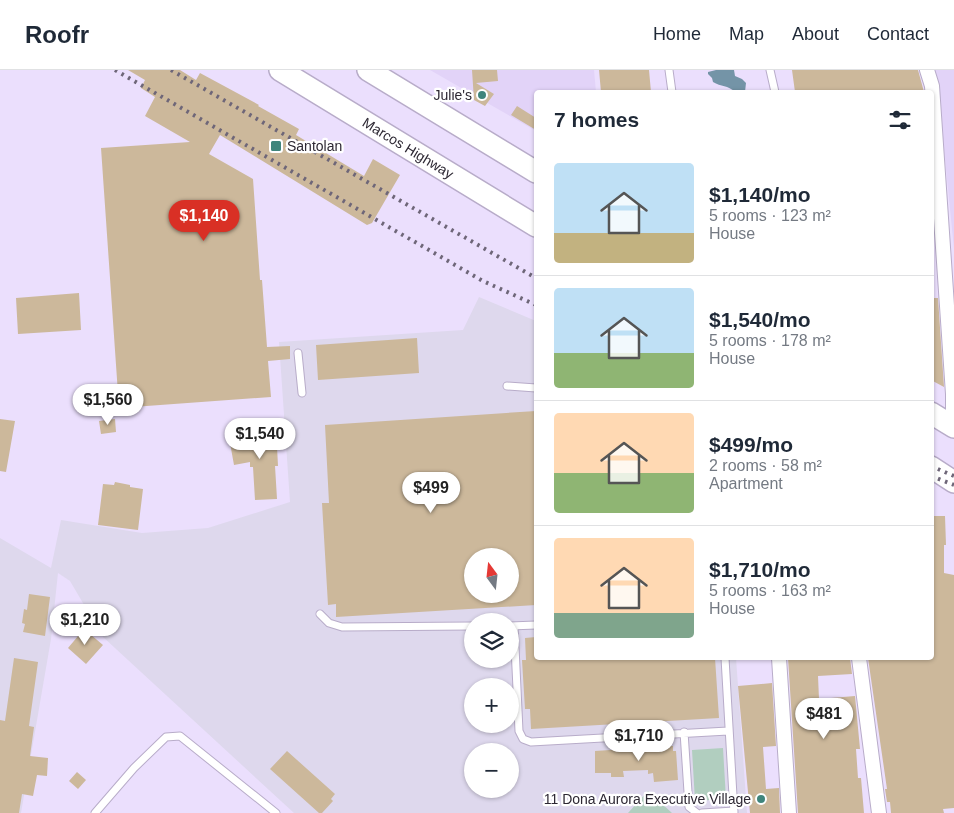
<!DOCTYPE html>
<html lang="en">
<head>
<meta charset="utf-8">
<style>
  body { margin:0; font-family:Helvetica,sans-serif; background:#f6f6f7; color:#1f2937; height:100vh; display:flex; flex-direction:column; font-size:19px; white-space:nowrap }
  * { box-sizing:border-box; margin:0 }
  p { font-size:16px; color:#747a83 }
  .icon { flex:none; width:28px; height:28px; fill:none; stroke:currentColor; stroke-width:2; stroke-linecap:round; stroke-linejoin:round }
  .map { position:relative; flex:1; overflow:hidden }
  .sheet { position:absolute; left:534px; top:20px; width:400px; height:570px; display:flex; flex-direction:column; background:#fff; border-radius:5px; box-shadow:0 1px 4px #0004 }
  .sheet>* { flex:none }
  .needle { width:32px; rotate:345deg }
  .tools { position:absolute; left:464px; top:478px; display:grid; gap:10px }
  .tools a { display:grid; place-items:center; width:55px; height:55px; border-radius:50%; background:#fff; box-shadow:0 1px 4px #0004; font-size:25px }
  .price { position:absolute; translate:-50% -42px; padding:0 11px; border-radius:18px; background:#fff; color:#222; font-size:16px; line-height:32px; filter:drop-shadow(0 1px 2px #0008) }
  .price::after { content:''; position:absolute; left:50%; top:30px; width:15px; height:11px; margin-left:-8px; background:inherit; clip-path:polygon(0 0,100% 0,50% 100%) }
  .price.active { background:#d93025; color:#fff }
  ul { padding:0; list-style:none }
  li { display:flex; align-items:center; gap:15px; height:125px; padding:0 20px }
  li+li { border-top:1px solid #e0e1e3 }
  li span { display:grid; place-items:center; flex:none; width:140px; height:100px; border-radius:5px; color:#555 }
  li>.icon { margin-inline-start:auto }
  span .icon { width:60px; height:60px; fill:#fffc; stroke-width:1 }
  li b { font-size:21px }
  h2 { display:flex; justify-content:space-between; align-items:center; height:60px; padding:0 20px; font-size:21px }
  header { display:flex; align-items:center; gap:30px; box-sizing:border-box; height:70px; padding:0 25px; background:#fff; border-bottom:1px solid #e0e1e3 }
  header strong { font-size:24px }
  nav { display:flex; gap:28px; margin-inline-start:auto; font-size:18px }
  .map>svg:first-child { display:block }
</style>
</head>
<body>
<header>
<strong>Roofr</strong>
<nav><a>Home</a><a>Map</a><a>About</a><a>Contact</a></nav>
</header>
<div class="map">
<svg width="954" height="743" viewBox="0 0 954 743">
  <rect width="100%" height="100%" fill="#ebdffd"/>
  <path fill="#e2d3f8" d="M 430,0 L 594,0 L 596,22 L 536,22 L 536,61 Z
    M 933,0 L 954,0 L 954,179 L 937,9 Z"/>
  <path fill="#ded8ed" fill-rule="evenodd" d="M 479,227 L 536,251 L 536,588 L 736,588 L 747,743 L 294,743 L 103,567 L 70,511 L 58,503 L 51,569 L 21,743 L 0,743 L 0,468 L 51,498 L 61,450 L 142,463 L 208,458 L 290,432 L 279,272 L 463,260 ZM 472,486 L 510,486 L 510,524 L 472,524 ZM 472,551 L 510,551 L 510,589 L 472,589 ZM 472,616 L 510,616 L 510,654 L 472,654 ZM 472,681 L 510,681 L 510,719 L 472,719 Z"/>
  <path fill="#b1cebf" d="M 723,678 L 726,729 L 695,731 L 692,680 Z
    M 648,721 L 672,743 L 628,743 Z"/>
  <path fill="#7494a7" d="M 716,0 L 734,0 L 735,6 L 742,9 L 746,13 L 745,22 L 735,22 C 728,15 721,17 713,12 L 712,8 L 708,4 L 708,2 Z"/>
  <path fill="#ccb89b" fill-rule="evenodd" d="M 128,0 L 180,0 L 196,10 L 200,3 L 259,35 L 258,36 L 299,59 L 296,65 L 364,106 L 373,89 L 400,105 L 372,153 L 367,155 L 220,65 L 209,84 L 253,109 L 260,210 L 262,210 L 267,277 L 290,276 L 290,289 L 268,291 L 271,327 L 119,338 L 101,78 L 190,72 L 145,46 L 155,27 L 141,18 L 145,10 Z
    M 472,0 L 497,0 L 498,11 L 476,13 L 494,24 L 485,36 L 474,30 Z
    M 599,0 L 649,0 L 651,22 L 601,22 Z
    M 792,0 L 918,0 L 924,22 L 795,22 Z
    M 517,36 L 536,48 L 536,60 L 511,45 Z
    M 79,223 L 81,260 L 18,264 L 16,228 Z
    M 931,228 L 938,228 L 944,317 L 931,310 Z
    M 417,268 L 419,303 L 318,310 L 316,275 Z
    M 536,341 L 536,535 L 336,547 L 336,534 L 328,535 L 322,433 L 329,433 L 325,355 ZM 472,486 L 510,486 L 510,524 L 472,524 Z
    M 0,349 L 15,351 L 6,402 L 0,401 Z
    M 115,349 L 116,362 L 101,364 L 99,351 Z
    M 276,357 L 278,396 L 275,396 L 277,429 L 255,430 L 253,397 L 250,397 L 250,392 L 234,395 L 230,373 L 249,369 L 248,359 Z
    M 115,412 L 130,415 L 130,417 L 143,419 L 138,460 L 98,455 L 103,414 L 114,415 Z
    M 931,446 L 945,446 L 946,475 L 944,475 L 944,503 L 954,505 L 954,738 L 943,739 L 944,743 L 891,743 L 890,732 L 887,732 L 885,719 L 887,719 L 868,588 L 931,588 L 931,572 L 934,572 L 933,553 L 931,552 Z
    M 29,524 L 50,527 L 45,566 L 23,562 L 25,554 L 22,553 L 24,539 L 27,540 Z
    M 84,559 L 103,575 L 86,594 L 68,578 Z
    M 536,567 L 536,588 L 715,588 L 719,648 L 531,659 L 530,639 L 525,639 L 522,590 L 526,590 L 525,568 Z
    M 14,588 L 38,592 L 29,656 L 34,657 L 30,686 L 48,688 L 47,706 L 37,705 L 33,726 L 22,724 L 19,743 L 0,743 L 0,650 L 5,651 Z
    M 788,588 L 850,588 L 852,604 L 818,606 L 819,629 L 855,626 L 860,679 L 856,679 L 858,708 L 861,708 L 864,743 L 798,743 Z
    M 772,613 L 776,676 L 763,677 L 766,719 L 779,718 L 780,743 L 750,743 L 738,616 Z
    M 673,676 L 673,681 L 676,681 L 678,710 L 654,712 L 653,703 L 648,704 L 648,700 L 623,701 L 624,707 L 611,707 L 611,703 L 595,703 L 595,681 Z
    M 287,681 L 335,724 L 331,729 L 333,731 L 322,743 L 319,743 L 270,699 Z
    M 77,702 L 86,710 L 78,719 L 69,711 Z"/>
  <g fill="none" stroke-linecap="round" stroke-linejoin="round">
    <g stroke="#b8acc9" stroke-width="9">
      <path id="service" d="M 669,0 L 672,22
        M 770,0 L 775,22
        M 298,283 L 302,323
        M 507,316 L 536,318
        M 320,544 L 329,553 L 342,557 L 472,556
        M 510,556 L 536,555
        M 514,556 L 519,661 L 523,669 L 531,672 L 728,661
        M 725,588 L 734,743
        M 684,662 L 689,737 L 697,743
        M 95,743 L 134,698 L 166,667 L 180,666 L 276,743
        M 702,743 L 734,741"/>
    </g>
    <g stroke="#b8acc9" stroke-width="16">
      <path id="minor" d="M 927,0 L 932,16 L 953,324 L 953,356
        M 779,588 L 789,743
        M 859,588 L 879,743"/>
    </g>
    <g stroke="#b8acc9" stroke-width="24">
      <g id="primary">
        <path id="s1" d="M 280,0 L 536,156"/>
        <path d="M 368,0 L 536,102"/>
        <path d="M 931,343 L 954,357"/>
        <path d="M 931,397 L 954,412"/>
      </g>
    </g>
    <use href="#service" stroke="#fff" stroke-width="7"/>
    <use href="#minor" stroke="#fff" stroke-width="14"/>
    <use href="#primary" stroke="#fff" stroke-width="21"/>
    <path stroke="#6e6678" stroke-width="4" stroke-dasharray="2.5 5" stroke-linecap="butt" d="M 115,0 L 483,211 L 536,235
      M 171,0 L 536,208
      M 931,396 L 954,406
      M 931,406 L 954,415"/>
  </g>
  <g fill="#3f857c" stroke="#fff" stroke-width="2">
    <circle cx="482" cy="25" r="5"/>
    <rect x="270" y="70" width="12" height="12" rx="2.5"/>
    <circle cx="761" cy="729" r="5"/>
  </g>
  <g text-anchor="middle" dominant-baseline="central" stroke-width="4.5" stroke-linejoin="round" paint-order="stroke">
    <g font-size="14" fill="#2d2833" stroke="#fff" text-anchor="end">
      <text x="472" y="25">Julie's</text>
      <text x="287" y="76" text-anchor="start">Santolan</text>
      <text x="751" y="729">11 Dona Aurora Executive Village</text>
    </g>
    <g font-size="14" fill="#2d2833" stroke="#fff">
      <text stroke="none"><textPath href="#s1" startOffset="150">Marcos Highway</textPath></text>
    </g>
  </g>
</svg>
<div class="tools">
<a><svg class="needle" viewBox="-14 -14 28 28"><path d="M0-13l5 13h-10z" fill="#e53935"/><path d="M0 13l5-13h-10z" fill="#747a83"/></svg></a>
<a><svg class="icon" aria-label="layers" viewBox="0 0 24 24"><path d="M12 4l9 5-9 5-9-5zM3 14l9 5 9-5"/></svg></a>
<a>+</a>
<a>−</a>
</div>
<b class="price active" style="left:204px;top:172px">$1,140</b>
<b class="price" style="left:108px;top:356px">$1,560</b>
<b class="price" style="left:260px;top:390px">$1,540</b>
<b class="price" style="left:431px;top:444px">$499</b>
<b class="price" style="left:85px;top:576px">$1,210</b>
<b class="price" style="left:824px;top:670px">$481</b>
<b class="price" style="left:639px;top:692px">$1,710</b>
<section class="sheet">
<h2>7 homes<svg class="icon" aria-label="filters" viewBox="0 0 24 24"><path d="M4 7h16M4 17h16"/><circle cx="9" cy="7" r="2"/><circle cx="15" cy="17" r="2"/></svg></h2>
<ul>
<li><span style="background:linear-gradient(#bfe0f5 70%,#c2b280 0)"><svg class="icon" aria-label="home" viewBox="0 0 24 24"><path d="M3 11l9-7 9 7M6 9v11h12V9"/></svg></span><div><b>$1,140/mo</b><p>5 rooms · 123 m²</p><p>House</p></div></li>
<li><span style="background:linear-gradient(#bfe0f5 65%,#8fb573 0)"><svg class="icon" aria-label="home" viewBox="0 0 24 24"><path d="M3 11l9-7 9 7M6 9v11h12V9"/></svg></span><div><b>$1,540/mo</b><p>5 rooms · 178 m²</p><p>House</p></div></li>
<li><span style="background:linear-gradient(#ffd9b3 60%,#8fb573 0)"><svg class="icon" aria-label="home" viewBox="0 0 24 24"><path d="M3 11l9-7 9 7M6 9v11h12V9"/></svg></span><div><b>$499/mo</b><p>2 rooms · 58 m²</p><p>Apartment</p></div></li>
<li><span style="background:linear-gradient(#ffd9b3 75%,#7fa58c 0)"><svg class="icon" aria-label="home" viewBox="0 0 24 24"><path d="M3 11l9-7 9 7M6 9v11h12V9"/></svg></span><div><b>$1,710/mo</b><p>5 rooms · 163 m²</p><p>House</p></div></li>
</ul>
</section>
</div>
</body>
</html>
